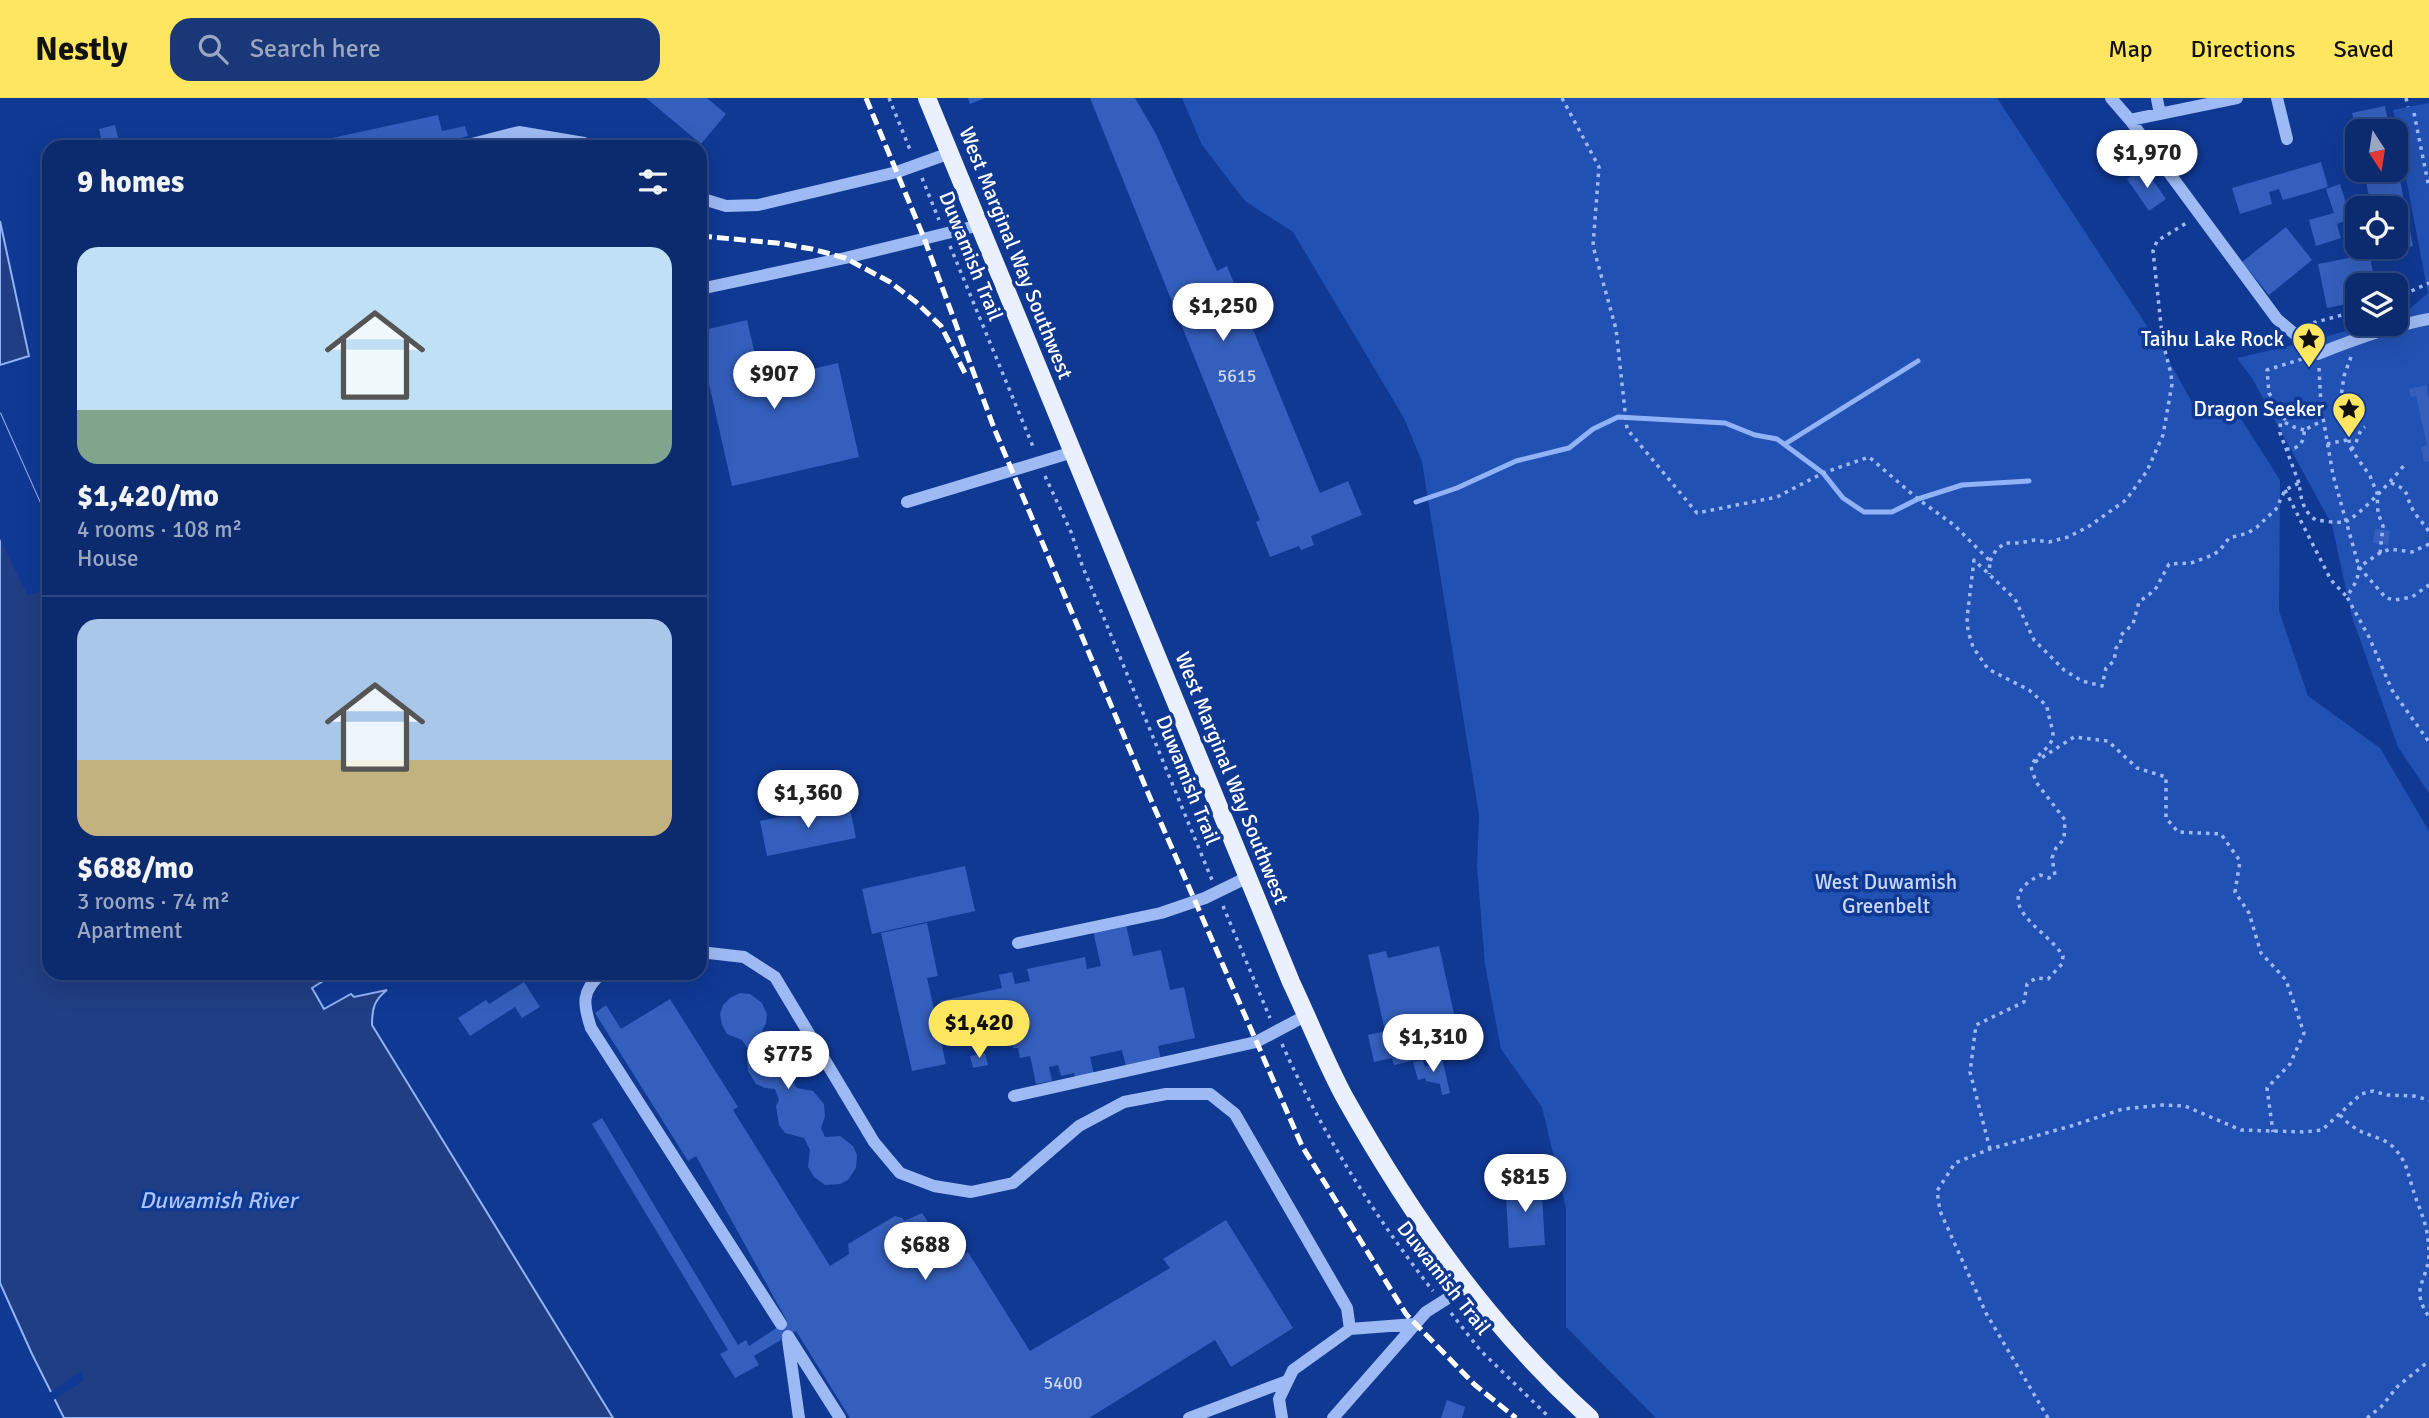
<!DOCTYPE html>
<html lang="en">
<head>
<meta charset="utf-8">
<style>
  body { margin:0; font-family:Signika,sans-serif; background:#1a3777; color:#f1f3f6; height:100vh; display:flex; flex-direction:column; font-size:26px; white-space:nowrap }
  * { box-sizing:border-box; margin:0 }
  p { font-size:23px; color:#9aa7c3 }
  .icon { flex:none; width:38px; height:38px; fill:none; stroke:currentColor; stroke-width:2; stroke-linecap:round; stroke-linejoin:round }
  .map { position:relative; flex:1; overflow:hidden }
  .sheet { position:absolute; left:42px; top:42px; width:665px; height:840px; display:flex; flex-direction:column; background:#0c2b6f; border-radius:21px; box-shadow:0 7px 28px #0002,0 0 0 2px #2c4782 }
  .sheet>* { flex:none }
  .needle { width:46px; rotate:168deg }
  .controls { position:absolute; left:2345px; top:21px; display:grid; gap:14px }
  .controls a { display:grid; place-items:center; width:63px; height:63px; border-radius:14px; background:#0c2b6f; box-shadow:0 7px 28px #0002,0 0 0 2px #2c4782; font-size:35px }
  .price { position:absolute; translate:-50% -60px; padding:0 16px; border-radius:24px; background:#fff; color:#222; font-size:23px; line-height:46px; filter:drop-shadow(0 2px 4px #0008) }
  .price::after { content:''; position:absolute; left:50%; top:42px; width:21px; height:16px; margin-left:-10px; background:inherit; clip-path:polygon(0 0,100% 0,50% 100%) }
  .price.current { background:#ffe661; color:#111 }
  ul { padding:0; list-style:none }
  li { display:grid; align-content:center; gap:14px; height:371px; padding:0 35px }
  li+li { border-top:2px solid #2c4782 }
  li span { display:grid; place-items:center; height:217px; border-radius:21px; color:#555 }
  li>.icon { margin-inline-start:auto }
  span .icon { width:126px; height:126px; fill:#fffc; stroke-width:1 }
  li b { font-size:30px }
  h2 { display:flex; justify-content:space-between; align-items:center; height:84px; padding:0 35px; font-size:30px }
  header { display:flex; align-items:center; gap:42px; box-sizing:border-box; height:98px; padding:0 35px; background:#ffe661; color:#111 }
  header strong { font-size:33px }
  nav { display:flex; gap:38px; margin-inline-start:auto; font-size:24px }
  .search { width:490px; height:63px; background:#1a3777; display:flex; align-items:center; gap:18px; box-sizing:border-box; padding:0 24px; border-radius:21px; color:#9aa7c3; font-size:26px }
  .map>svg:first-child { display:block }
</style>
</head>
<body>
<header>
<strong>Nestly</strong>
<div class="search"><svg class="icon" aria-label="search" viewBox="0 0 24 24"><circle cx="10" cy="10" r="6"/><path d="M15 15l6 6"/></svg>Search here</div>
<nav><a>Map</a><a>Directions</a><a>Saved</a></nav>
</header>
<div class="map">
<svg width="2429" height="1320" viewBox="0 0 2429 1320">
  <rect width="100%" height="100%" fill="#103994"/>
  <path fill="#2251b4" d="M 1182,0 L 1997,0 L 2162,251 L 2201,320 L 2241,321 L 2280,382 L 2279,513 L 2308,598 L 2380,650 L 2429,733 L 2429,1320 L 1656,1320 L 1566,1229 L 1566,1110 L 1542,1009 L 1501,951 L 1485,867 L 1477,768 L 1479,717 L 1422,364 L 1404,320 L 1293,134 L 1245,103 L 1202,47 Z
    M 2429,5 L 2429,695 L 2398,649 L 2352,519 L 2332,427 L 2252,280 L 2237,260 L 2311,243 L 2370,226 L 2396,226 L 2396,218 L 2404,216 L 2428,195 L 2393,12 Z"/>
  <path fill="#203e83" stroke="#90b2f7" stroke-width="2" d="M 0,123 L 29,258 L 0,267 Z
    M 0,315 L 49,425 L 49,875 L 336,875 L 312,890 L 324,911 L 351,896 L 354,899 L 387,892 C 374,902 372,911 372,927 L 613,1320 L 64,1320 L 32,1256 L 0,1185 Z"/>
  <path fill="#103994" d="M 0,315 L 49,425 L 49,489 L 28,498 L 0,441 Z
    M 80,1274 L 85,1282 L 52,1303 L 48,1296 Z"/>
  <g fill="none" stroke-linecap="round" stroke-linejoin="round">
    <path stroke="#90b2f7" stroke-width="5" d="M 1785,346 L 1918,263
      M 1416,404 L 1457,390 L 1516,363 L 1569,350 L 1593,331 L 1618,319 L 1725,325 L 1755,337 L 1777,341 L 1823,375 L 1843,400 L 1864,414 L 1892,414 L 1918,401 L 1962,387 L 2029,383"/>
  </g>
  <path fill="#345fbc" d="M 646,0 L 707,0 L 726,16 L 701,46 Z
    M 968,0 L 985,0 L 970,6 Z
    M 1090,0 L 1135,0 L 1156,36 L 1217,173 L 1227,168 L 1320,395 L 1348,383 L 1362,417 L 1311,438 L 1314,447 L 1301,452 L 1299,448 L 1270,459 L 1256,424 L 1260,422 Z
    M 2385,8 L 2390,33 L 2356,33 L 2352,15 Z
    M 438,17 L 442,33 L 465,28 L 468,38 L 445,44 L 446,49 L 310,49 L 309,45 Z
    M 115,27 L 120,47 L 103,49 L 99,31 Z
    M 2321,64 L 2328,89 L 2283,102 L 2279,91 L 2269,94 L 2272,106 L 2240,116 L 2232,90 Z
    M 2364,72 L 2398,72 L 2413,148 L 2380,155 L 2379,149 L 2396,149 L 2396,110 L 2371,110 Z
    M 2138,73 L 2141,77 L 2147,74 L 2166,101 L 2149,113 L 2127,81 Z
    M 2340,86 L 2351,121 L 2337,126 L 2341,140 L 2316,148 L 2309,122 L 2334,115 L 2326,91 Z
    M 2286,129 L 2312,162 L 2269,197 L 2242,164 Z
    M 2357,132 L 2357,148 L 2347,150 L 2344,136 Z
    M 2369,156 L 2376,187 L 2357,187 L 2357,204 L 2327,210 L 2318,166 Z
    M 747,222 L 761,283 L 838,265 L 859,359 L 732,388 L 700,246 L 700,233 Z
    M 2426,287 L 2429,303 L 2429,363 L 2424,364 L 2421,349 L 2427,347 L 2416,298 L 2411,299 L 2409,291 Z
    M 2375,431 L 2390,433 L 2388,447 L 2373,445 Z
    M 849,706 L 856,740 L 767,758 L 760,723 Z
    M 965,768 L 975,813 L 872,836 L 862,791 Z
    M 927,825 L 938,878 L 927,880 L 946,966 L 912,973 L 881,835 Z
    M 1126,827 L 1133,858 L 1161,852 L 1170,892 L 1184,889 L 1195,940 L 1158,948 L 1161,961 L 1126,969 L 1122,952 L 1090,959 L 1094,976 L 1075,980 L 1074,975 L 1061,978 L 1058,967 L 1049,969 L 1052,983 L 1036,986 L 1030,958 L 1020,960 L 1018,950 L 1013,950 L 1012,942 L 1023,939 L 1022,931 L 949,947 L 940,903 L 1002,890 L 999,877 L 1012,874 L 1015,886 L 1030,883 L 1027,871 L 1085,859 L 1087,871 L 1101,868 L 1093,833 Z
    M 1439,848 L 1462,952 L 1394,967 L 1392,960 L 1374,964 L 1368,937 L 1385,933 L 1368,857 L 1386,853 L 1388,860 Z
    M 524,884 L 540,909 L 522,920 L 515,909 L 470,938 L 458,920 L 486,902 L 489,906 Z
    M 740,895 L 750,896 L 762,905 L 767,916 L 766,925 L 762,933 L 766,942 L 778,942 L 793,954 L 796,970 L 791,981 L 797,990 L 813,993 L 824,1006 L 825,1018 L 821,1030 L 825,1039 L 840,1038 L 853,1048 L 857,1057 L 856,1070 L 848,1082 L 840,1086 L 825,1087 L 814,1079 L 808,1069 L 810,1052 L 804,1040 L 785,1035 L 779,1027 L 776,1008 L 779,1002 L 775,991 L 765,990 L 756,986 L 748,973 L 747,963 L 750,954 L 742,942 L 727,936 L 722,927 L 720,916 L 723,907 L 730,900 Z
    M 670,901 L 738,1009 L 733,1012 L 830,1168 L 849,1156 L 848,1146 L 895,1118 L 903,1120 L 904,1123 L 922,1115 L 954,1164 L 968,1154 L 1030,1253 L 1170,1170 L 1163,1161 L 1226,1122 L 1293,1230 L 1231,1269 L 1215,1242 L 1089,1320 L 850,1320 L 796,1233 L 754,1258 L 759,1267 L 735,1280 L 720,1256 L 728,1252 L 592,1026 L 602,1020 L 738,1247 L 746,1242 L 749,1248 L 787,1223 L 696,1058 L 688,1063 L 595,915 L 606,907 L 621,931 Z
    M 985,955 L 988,967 L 973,970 L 970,958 Z
    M 1442,960 L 1450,995 L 1442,997 L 1440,986 L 1426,983 L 1425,980 L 1418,982 L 1413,964 L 1423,962 L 1425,969 L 1434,966 L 1434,963 Z
    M 1541,1081 L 1545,1147 L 1509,1150 L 1505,1084 Z
    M 1447,1302 L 1465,1309 L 1462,1320 L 1441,1320 Z"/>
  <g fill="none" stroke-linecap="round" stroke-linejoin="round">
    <path stroke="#9ebaf4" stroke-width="3.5" stroke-dasharray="3.5 5" stroke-linecap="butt" d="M 889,0 L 911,54
      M 1562,0 L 1599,69 L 1593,148 L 1616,231 L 1627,331 L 1697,415 L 1777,399 L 1823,375 L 1869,359 L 1918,401 L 1954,427 L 1990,463 L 1989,476
      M 2406,0 L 2408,9
      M 2414,15 L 2429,90
      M 922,80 L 939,122
      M 950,148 L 1034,351
      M 2396,200 L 2429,185
      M 2305,227 L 2357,213
      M 2351,259 L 2344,278 L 2340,306 L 2351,351 L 2370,378 L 2377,395 L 2378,415 L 2383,428 L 2380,455
      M 2319,270 L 2321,308 L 2333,377 L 2359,469 L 2386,500 L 2395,502 L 2412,499 L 2429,487
      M 2304,332 L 2294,329 L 2282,323 C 2292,313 2308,306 2321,308
      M 2327,346 L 2347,342
      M 2286,351 C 2299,352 2305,343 2304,332 L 2324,322
      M 2351,351 C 2359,345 2356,335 2365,329
      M 1045,378 L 1071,434 L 1082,467 L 1212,782
      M 2299,385 L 2280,335 L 2281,314 L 2269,295 L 2267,272 L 2302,261
      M 2391,385 C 2411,393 2404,395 2412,410 C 2416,419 2424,425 2429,434
      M 2285,392 L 2331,482 L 2347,499
      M 2429,446 L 2412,454 L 2390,451 L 2380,455 L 2359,469 L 2357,482 L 2347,499 L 2369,539 L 2392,592 L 2429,644
      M 1990,463 L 1996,452 L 2005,445 L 2020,445 L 2034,442 L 2049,444 L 2068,439 L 2088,429 L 2126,402 L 2147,373 L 2163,337 L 2172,286 L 2171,276 L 2163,245 L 2153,153 L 2157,143 L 2188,124
      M 2035,664 L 2074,639 L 2108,643 L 2137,670 L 2166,679 L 2166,720 L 2178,734 L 2221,736 L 2240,763 L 2235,794 L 2249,815 L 2261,855 L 2286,882 L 2304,935 L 2290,966 L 2267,990 L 2273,1034
      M 1223,808 L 1270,920
      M 1282,946 C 1322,1035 1373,1116 1433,1193
      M 2340,1017 C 2346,1024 2354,1030 2362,1034 C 2373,1039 2387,1041 2395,1051 C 2405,1062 2407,1071 2411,1085 C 2419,1114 2429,1124 2429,1158 C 2426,1186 2410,1190 2429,1219
      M 1990,1051 L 1970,974 L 1976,927 L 2024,904 L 2027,886 L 2036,880 L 2048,881 L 2062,866 L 2063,858 C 2047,831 1986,805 2040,777 L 2049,780 L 2055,777 L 2052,760 L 2056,750 L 2064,741 L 2065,722 L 2036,684 L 2031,669 C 2036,655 2053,650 2053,636 C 2052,627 2048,618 2047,608 L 2029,592 L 1988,571 L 1973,549 L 1968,533 L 1967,520 L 1974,462 L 2015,501 L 2034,542 L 2064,572 L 2082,583 L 2102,588 L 2106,570 L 2114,563 L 2116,550 L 2121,545 L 2120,538 L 2133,526 L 2139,504 L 2155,492 L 2169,466 L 2191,465 L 2213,457 L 2220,452 L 2229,440 L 2248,435 L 2257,429 L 2276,411 L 2285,392 L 2299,385 C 2301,399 2302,413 2316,422 C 2324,423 2336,425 2344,424 C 2357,421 2396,378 2405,366
      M 1451,1215 L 1480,1252 L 1550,1320
      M 2048,1320 L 1986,1215 L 1940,1113 L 1937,1093 L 1955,1065 L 1990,1051 L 2071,1028 L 2123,1011 L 2162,1007 L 2185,1008 L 2241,1032 L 2304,1034 L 2322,1032 L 2361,996 L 2373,993 L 2387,997 L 2414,998 L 2429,1002
      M 2367,1320 L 2381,1309 L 2398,1288 L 2429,1263"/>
    <path stroke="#9ebaf4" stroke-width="12" d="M 2111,0 L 2130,22 L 2277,221 L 2318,256 C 2355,241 2391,228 2429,221
      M 2277,0 L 2287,41
      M 2157,1 L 2160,16
      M 2130,22 L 2237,0
      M 460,49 L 519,34 L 584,45 L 593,49
      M 700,100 L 726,108 L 758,107 L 897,74 L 950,55
      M 700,191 L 845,160 L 980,127
      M 907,404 L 1073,354
      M 1018,845 L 1161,815 L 1205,800 L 1248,779
      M 700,854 L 744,859 L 775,879 L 874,1044 L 900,1075 L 934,1088 L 971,1094 L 1013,1085 L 1079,1028 L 1124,1004 L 1166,996 L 1210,996 L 1235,1016 L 1347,1210 L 1350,1231 L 1293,1272 L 1279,1301 L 1282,1320
      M 602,875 C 581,893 583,906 591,930 L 781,1226
      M 1014,998 L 1256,944 L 1307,917
      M 1350,1231 L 1415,1226
      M 788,1238 L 840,1320
      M 788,1242 L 799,1320
      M 1189,1320 L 1287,1283
      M 1333,1320 L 1426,1214 L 1467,1188"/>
    <path stroke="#ebf0ff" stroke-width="18" d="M 927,0 L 1291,884 C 1309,922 1325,963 1345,1000 C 1412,1119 1488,1228 1590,1320"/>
    <path stroke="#fff" stroke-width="5" stroke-dasharray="12 5" stroke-linecap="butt" d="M 866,0 L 924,140 L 994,330 L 1154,709 L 1302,1048 L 1406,1216 L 1475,1287 L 1516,1320
      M 700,138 L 777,145 L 812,151 L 845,160 L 890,184 L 916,204 L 941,228 L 965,275"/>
  </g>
  <defs>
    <g id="sight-pin" transform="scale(1.75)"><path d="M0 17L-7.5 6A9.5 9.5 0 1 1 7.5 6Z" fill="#ffe661" stroke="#103994"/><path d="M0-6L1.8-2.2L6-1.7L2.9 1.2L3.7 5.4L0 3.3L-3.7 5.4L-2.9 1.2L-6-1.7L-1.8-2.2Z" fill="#111"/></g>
  </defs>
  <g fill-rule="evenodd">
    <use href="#sight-pin" x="2309" y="241"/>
    <use href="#sight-pin" x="2349" y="311"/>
  </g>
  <g text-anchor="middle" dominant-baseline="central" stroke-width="7" stroke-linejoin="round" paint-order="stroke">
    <g font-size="18" fill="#ccd7ee">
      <text x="1237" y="278">5615</text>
      <text x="1063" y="1285">5400</text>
    </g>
    <g font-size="21" fill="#fff" stroke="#103994">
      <text transform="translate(1016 155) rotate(68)">West Marginal Way Southwest</text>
      <text transform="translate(971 158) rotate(68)">Duwamish Trail</text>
      <text transform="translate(1232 680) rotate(68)">West Marginal Way Southwest</text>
      <text transform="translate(1188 682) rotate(68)">Duwamish Trail</text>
      <text transform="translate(1444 1180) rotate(52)">Duwamish Trail</text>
    </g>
    <g font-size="21" fill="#fff" stroke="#103994" text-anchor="end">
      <text x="2284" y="241">Taihu Lake Rock</text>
      <text x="2324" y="311">Dragon Seeker</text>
    </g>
    <g font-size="21" fill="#c6d8fe" stroke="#103994">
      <text x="1886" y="784">West Duwamish<tspan x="1886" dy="24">Greenbelt</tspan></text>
    </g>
    <g font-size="23" font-style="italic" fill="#aac5fa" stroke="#103994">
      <text x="218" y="1102">Duwamish River</text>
    </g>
  </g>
</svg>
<div class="controls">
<a><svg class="needle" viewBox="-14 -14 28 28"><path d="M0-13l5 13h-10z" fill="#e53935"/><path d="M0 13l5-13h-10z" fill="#9aa7c3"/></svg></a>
<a><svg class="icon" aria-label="locate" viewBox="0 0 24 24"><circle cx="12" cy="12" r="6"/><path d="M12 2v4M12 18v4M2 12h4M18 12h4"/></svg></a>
<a><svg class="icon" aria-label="layers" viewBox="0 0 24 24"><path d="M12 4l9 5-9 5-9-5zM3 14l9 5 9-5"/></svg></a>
</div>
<b class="price" style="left:2147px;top:92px">$1,970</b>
<b class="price" style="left:1223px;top:245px">$1,250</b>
<b class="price" style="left:774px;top:313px">$907</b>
<b class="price" style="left:808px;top:732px">$1,360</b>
<b class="price current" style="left:979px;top:962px">$1,420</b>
<b class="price" style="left:1433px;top:976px">$1,310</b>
<b class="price" style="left:788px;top:993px">$775</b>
<b class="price" style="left:1525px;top:1116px">$815</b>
<b class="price" style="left:925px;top:1184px">$688</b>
<section class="sheet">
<h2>9 homes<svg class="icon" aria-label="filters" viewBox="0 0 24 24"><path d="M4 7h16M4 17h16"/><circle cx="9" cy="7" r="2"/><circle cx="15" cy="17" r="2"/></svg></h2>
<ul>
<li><span style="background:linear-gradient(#bfe0f5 75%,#7fa58c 0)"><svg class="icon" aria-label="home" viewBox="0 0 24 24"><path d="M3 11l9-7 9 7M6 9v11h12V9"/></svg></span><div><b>$1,420/mo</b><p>4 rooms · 108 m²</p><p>House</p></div></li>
<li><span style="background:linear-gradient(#a9c7e8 65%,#c2b280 0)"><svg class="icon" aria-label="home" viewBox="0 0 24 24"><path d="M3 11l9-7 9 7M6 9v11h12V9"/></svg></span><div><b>$688/mo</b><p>3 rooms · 74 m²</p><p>Apartment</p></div></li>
</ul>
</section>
</div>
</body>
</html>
